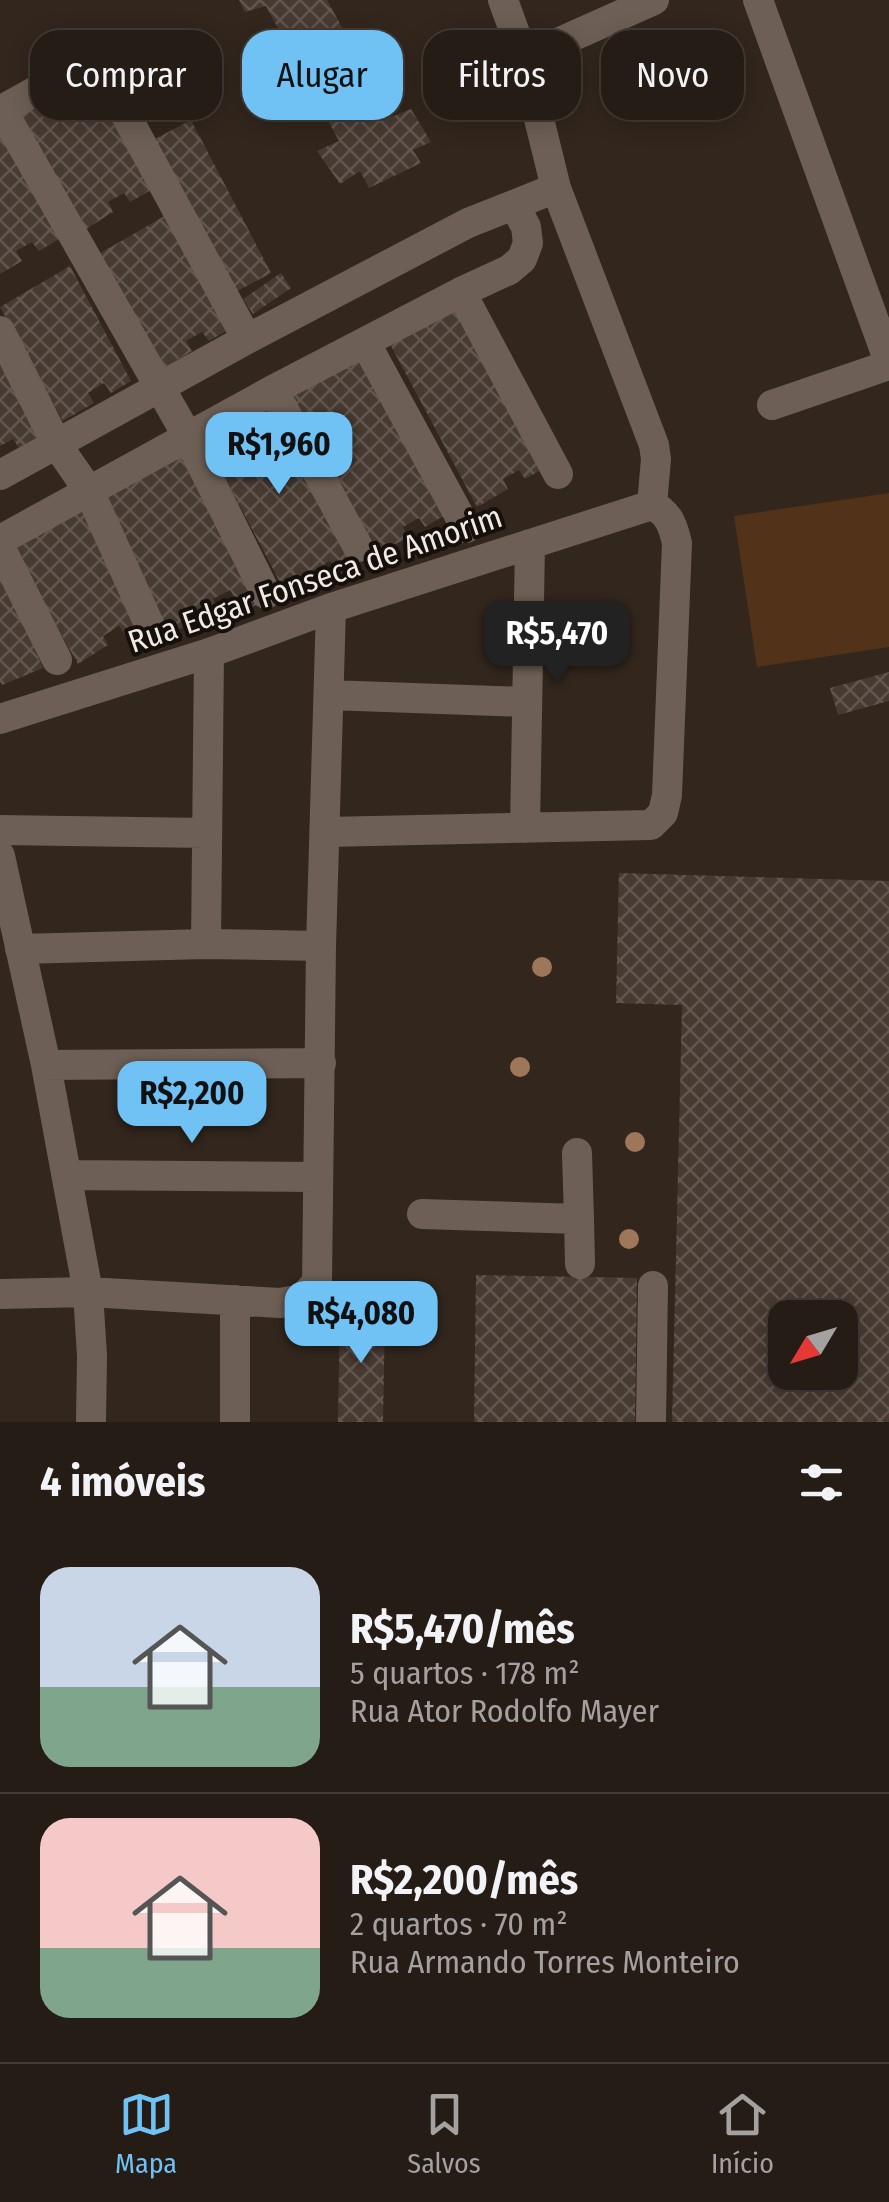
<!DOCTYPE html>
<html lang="pt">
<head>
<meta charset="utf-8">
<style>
  body { margin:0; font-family:"Fira Sans Condensed",sans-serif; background:#2e251f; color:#f1f3f6; height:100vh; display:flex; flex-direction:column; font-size:38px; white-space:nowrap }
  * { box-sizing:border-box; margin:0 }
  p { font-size:32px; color:#a4a1a1 }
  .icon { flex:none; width:55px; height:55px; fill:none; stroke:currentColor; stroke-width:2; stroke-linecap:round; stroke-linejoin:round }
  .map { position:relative; height:1422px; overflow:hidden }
  .details { display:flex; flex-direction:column; background:#261c16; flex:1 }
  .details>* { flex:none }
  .top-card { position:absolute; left:30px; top:30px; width:830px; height:90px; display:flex; gap:20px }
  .needle { width:65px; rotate:232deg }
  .tools { position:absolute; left:768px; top:1300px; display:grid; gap:20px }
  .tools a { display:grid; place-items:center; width:90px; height:90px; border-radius:20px; background:#261c16; box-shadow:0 5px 25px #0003,0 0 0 2px #423a35; font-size:50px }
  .price { position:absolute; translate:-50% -85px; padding:0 22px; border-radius:20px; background:#70c1f4; color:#111; font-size:32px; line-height:65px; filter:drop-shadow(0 2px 5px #0008) }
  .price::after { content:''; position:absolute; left:50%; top:60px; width:30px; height:22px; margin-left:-15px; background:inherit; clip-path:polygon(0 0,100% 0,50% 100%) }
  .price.current { background:#222; color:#fff }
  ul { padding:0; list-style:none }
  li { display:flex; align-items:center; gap:30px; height:250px; padding:0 40px }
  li+li { border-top:2px solid #423a35 }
  li span { display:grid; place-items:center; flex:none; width:280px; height:200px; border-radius:30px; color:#555 }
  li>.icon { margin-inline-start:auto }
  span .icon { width:120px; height:120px; fill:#fffc; stroke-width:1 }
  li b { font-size:42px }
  h2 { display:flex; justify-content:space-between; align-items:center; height:120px; padding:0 40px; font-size:42px }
  .pill { padding:0 35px; border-radius:30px; background:#261c16; box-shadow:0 5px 25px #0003,0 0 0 2px #423a35; font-size:35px; line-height:90px }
  .pill.current { background:#70c1f4; color:#111 }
  .menu { display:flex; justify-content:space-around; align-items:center; height:140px; border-top:2px solid #423a35; background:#261c16; font-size:28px; color:#a4a1a1 }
  .menu a { display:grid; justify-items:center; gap:5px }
  .menu .current { color:#70c1f4 }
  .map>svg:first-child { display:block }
</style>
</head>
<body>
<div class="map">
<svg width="889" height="1422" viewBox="0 0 889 1422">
  <defs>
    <pattern id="building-cross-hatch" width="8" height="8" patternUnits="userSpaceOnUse" patternTransform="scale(2.5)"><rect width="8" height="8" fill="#473a31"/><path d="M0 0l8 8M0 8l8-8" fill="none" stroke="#62564f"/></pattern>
  </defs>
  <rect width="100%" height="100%" fill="#32261d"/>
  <path fill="#523218" d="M 889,493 L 889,647 L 757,667 L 734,516 Z"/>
  <path fill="url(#building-cross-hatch)" fill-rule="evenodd" d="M 239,0 L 327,0 L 391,117 L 411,109 L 431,142 L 413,150 L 421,163 L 369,188 L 360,171 L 340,184 L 317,151 L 339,141 L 266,6 L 245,12 Z
    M 149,39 L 181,98 L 148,116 L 116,56 Z
    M 90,75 L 151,190 L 130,202 L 124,193 L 108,202 L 113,212 L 83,231 L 19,116 Z
    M 191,120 L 271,273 L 234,293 L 153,140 Z
    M 0,127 L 59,239 L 39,251 L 32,242 L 16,251 L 22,261 L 0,274 Z
    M 168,214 L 230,329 L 209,341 L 202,332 L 186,341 L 192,351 L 161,370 L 97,255 Z
    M 70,266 L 131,381 L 111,393 L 104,383 L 88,393 L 94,403 L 63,421 L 0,307 Z
    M 281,273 L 291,288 L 253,314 L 243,299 Z
    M 458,307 L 546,467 L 525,479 L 519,470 L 503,479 L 508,489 L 477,507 L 390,344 Z
    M 358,355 L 445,515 L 425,527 L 419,518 L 403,527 L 408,537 L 377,555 L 290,392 Z
    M 0,360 L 40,436 L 19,448 L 13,439 L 0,446 Z
    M 270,399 L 357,558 L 336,570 L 330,561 L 314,570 L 319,580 L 289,599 L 202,435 Z
    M 185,452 L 263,603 L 242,610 L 230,590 L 213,599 L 222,616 L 166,633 L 104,497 Z
    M 87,500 L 146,624 L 125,635 L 119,626 L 103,636 L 108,645 L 78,664 L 10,545 Z
    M 0,570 L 43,668 L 2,685 L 0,682 Z
    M 889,672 L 889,701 L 838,715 L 830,688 Z
    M 619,873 L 889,881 L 889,1422 L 672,1422 L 682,1005 L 616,1003 ZM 785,1318 L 840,1318 L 840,1372 L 785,1372 Z
    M 476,1275 L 637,1278 L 635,1422 L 474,1422 Z
    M 340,1310 L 385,1311 L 383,1422 L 338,1422 Z"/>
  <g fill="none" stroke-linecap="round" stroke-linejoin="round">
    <path stroke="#6d5f55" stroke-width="30" d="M 503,0 L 524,58 L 556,188 L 654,445 L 656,459 L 652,505
      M 758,0 L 889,362
      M 524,58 L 654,0
      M 2,110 L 188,437 L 266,594
      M 0,111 L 86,63 L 102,71 L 247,339
      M 461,292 L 558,474
      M 0,331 L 57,445 L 89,491 L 153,633
      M 365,342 L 466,528
      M 273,390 L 358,547
      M 772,405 L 889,365
      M 0,475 L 247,339 L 468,223 L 556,188
      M 0,540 L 273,390 L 461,292 L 509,270 L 522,259 L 528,243 L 526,227 L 515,206
      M 0,547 L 57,660
      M 329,695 L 527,702
      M 0,719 L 209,653 L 331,608 L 652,505
      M 525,828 L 530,544
      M 0,830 L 206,833
      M 326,832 L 651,825 L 663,813 L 667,795 L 677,543 C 673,526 669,513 652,505
      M 0,856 L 46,1065 L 88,1292 L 92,1356 L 91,1422
      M 206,944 L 209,653
      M 20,949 L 206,944 L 321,946
      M 46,1065 L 321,1063
      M 577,1153 L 579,1219
      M 67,1175 L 316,1177
      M 422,1214 L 579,1219 L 580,1264
      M 0,1294 L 88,1292 L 280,1303 L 302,1299 L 317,1282 L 321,946 L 331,608
      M 235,1422 L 235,1300
      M 651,1422 L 653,1286"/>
  </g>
  <g fill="#9e775a">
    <circle cx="542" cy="967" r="10"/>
    <circle cx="520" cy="1067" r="10"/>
    <circle cx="635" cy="1142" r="10"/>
    <circle cx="629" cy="1239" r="10"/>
  </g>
  <g text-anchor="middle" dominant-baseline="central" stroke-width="8" stroke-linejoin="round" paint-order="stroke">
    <g font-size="32" fill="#f1e9e3" stroke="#16100c">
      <text transform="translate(315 579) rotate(-19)">Rua Edgar Fonseca de Amorim</text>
    </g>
  </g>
</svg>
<div class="tools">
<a><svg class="needle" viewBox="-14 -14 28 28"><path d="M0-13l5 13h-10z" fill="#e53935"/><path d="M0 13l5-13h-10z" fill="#a4a1a1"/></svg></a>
</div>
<b class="price" style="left:279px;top:497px">R$1,960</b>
<b class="price current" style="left:557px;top:686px">R$5,470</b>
<b class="price" style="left:192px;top:1146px">R$2,200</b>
<b class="price" style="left:361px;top:1366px">R$4,080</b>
<div class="top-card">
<a class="pill">Comprar</a>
<a class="pill current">Alugar</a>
<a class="pill">Filtros</a>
<a class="pill">Novo</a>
</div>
</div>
<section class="details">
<h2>4 imóveis<svg class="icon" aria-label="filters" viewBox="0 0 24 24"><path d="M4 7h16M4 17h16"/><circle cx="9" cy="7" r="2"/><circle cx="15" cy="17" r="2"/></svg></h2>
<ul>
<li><span style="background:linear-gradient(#c9d6e8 60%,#7fa58c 0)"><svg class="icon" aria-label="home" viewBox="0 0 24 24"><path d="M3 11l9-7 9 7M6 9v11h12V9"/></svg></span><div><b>R$5,470/mês</b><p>5 quartos · 178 m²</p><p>Rua Ator Rodolfo Mayer</p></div></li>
<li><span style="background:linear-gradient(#f6c9c9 65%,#7fa58c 0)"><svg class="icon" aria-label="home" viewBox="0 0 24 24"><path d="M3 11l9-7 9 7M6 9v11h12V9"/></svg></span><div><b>R$2,200/mês</b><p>2 quartos · 70 m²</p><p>Rua Armando Torres Monteiro</p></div></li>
</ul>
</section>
<nav class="menu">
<a class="current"><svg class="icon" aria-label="map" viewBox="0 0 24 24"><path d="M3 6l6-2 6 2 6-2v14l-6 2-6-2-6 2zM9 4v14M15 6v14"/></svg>Mapa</a>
<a><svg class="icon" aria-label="saved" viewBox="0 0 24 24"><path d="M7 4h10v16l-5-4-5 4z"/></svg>Salvos</a>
<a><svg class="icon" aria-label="home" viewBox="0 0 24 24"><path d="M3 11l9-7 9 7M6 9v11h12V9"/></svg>Início</a>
</nav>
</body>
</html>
